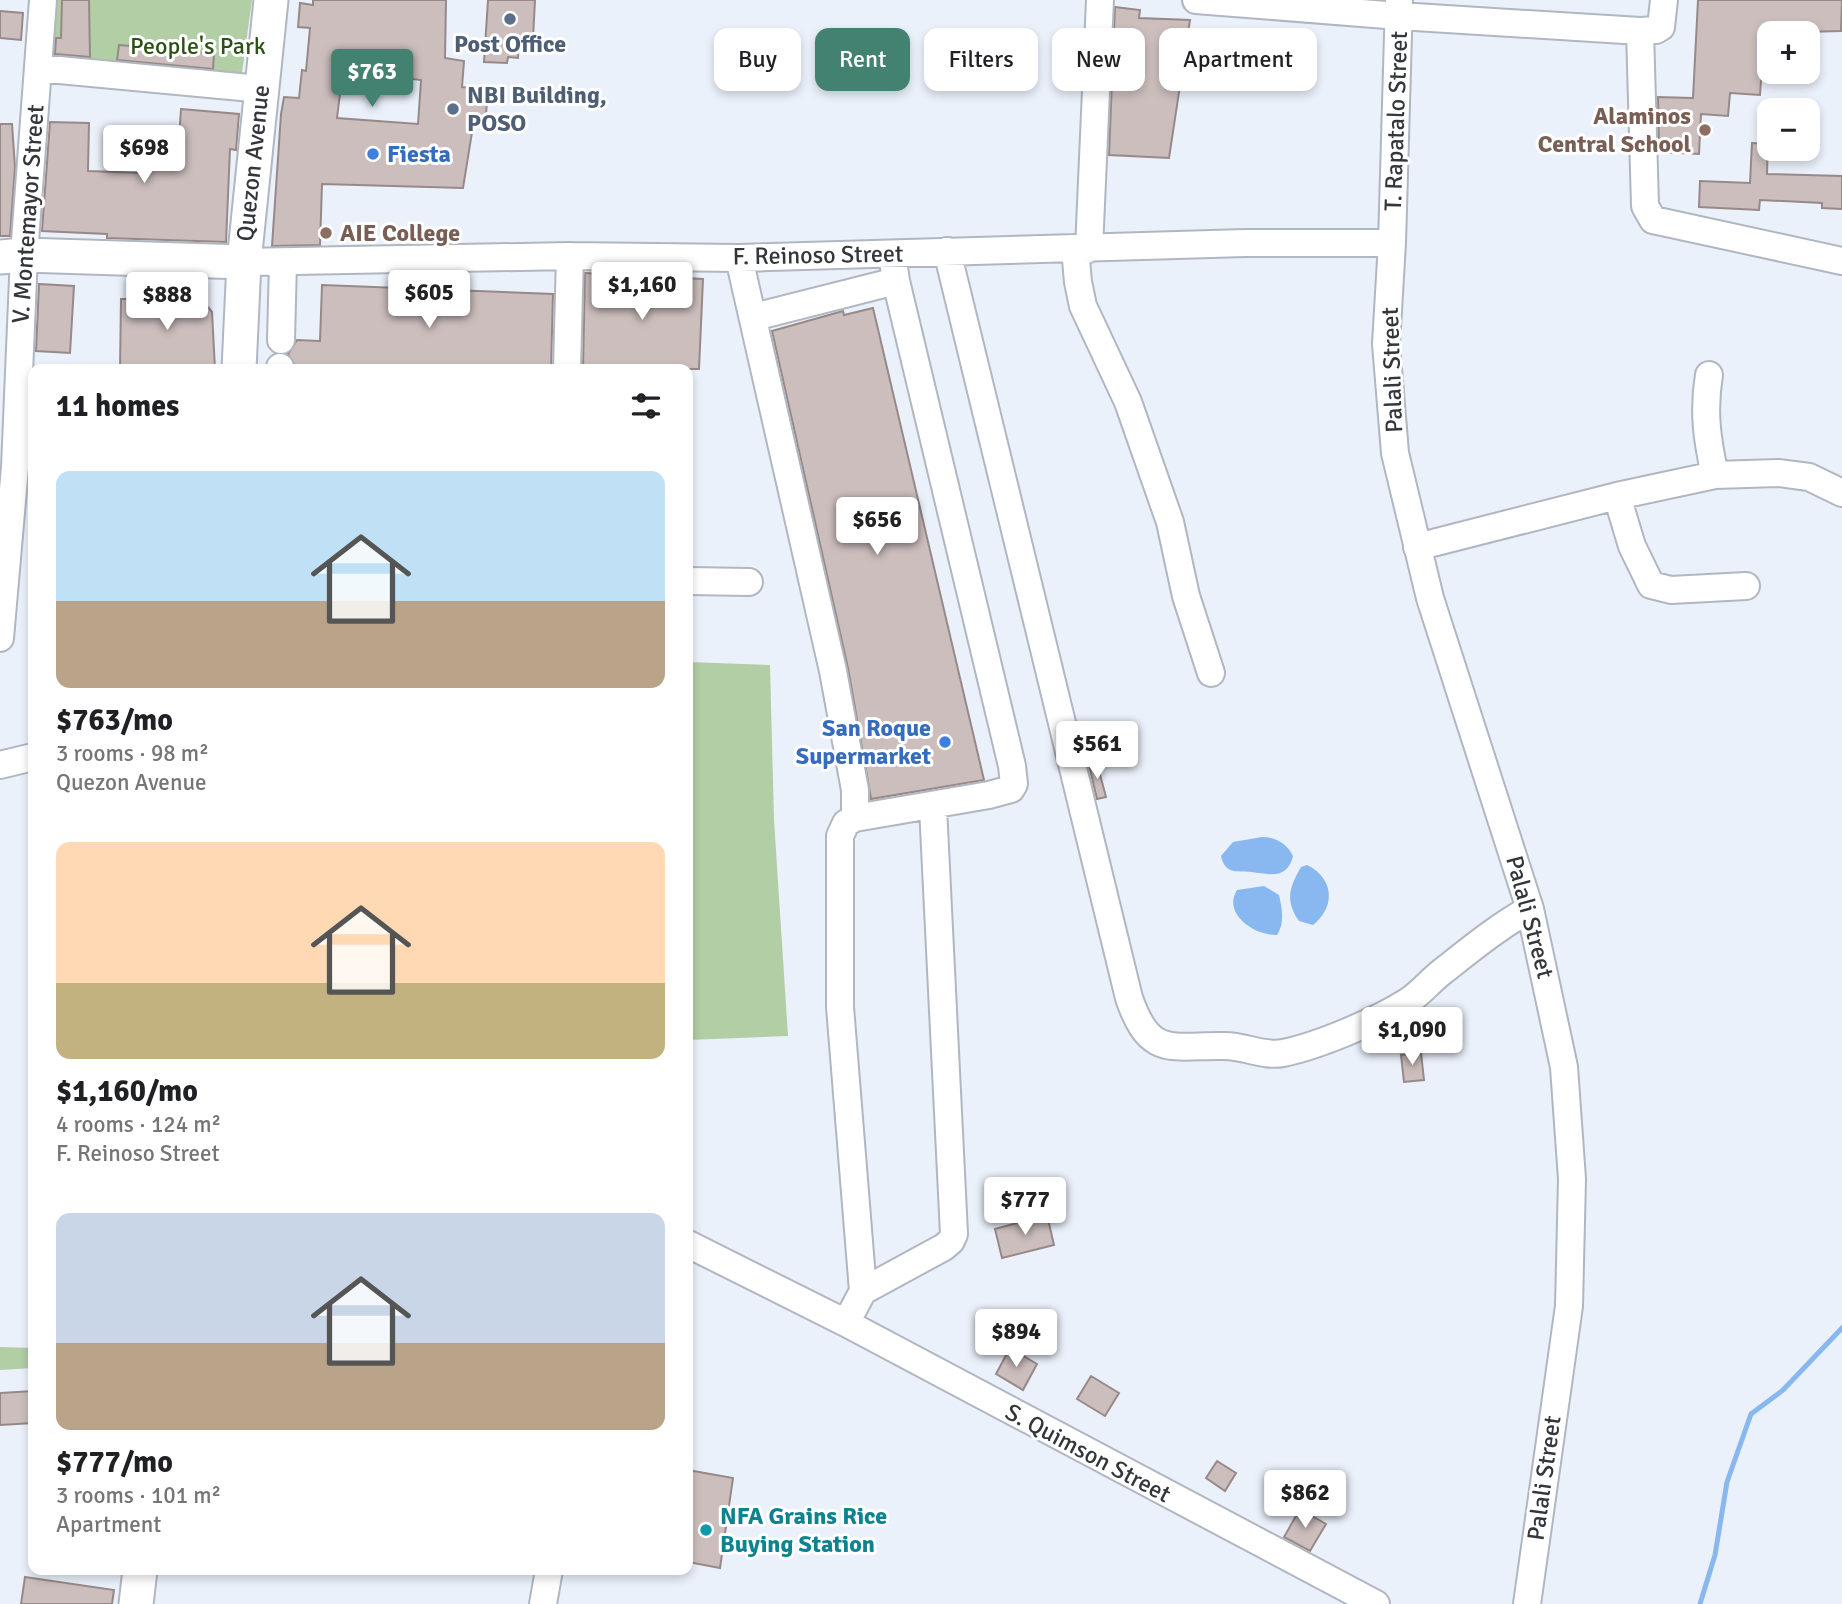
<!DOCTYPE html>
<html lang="en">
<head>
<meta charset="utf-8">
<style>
  body { margin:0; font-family:Signika,sans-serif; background:#f6f6f6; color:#202124; height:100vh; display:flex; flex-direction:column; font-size:26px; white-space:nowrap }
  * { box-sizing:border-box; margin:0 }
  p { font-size:23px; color:#757577 }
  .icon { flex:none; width:38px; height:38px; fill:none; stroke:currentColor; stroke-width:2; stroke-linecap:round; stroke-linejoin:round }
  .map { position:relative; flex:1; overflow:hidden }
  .sheet { position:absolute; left:28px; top:364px; width:665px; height:1211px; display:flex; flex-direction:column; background:#fff; border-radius:14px; box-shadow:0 4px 10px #0003 }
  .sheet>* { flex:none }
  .banner { position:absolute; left:714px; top:28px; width:665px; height:63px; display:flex; gap:14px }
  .buttons { position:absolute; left:1757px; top:21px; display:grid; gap:14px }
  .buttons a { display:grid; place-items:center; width:63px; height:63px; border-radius:14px; background:#fff; box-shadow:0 4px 10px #0003; font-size:35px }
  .price { position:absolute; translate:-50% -60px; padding:0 16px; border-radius:7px; background:#fff; color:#222; font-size:23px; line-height:46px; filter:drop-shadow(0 2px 4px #0008) }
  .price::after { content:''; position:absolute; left:50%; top:42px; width:21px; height:16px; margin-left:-10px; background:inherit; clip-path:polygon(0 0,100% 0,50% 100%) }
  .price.current { background:#438270; color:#fff }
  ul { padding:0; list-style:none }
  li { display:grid; align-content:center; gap:14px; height:371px; padding:0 28px }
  li span { display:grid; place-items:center; height:217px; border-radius:14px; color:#555 }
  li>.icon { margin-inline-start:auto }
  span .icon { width:126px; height:126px; fill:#fffc; stroke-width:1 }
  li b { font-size:30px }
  h2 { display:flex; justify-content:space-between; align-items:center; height:84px; padding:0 28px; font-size:30px }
  .chip { padding:0 24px; border-radius:14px; background:#fff; box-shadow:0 4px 10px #0003; font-size:24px; line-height:63px }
  .chip.current { background:#438270; color:#fff }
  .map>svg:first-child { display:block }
</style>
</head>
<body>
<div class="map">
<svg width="1842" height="1604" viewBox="0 0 1842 1604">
  <rect width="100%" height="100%" fill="#ebf1fb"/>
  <path fill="#b2cea5" d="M 50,0 L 252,0 L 239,95 L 43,76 Z
    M 688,662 L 770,665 L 774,820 L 788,1036 L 688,1040 Z
    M 0,1347 L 33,1348 L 33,1368 L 0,1370 Z"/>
  <path fill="#88b8ef" d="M 1262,837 C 1276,837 1287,844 1293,856 C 1287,880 1270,874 1251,872 C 1236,871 1225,874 1221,856 L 1233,842 Z
    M 1307,865 C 1334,878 1336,907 1313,925 L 1299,921 C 1285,901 1289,888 1301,867 Z
    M 1264,886 L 1279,895 C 1282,908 1285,923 1277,935 C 1255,936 1222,914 1237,890 Z"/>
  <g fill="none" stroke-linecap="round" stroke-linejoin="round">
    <path stroke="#88b8ef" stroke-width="5" d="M 1700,1604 L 1715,1555 L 1727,1482 L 1751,1414 L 1783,1390 L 1842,1328"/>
  </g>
  <path fill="#cbbebd" stroke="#968988" stroke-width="2" fill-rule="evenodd" d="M 62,0 L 89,0 L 90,57 L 55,54 L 56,38 L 61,38 Z
    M 313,0 L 446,0 L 445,58 L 464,61 L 462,87 L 488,89 L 485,127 L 473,126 L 463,188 L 322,184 L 320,245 L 272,246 L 281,114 L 284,97 L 299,98 L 302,70 L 306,71 L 310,28 L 298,27 L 300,3 L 313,5 ZM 343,70 L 421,80 L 418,124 L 337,118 Z
    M 488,0 L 535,0 L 533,39 L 519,38 L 518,58 L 508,57 L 507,63 L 484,62 Z
    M 1698,0 L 1842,0 L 1841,31 L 1769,33 L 1769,67 L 1762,67 L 1760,95 L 1730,93 L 1728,116 L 1701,114 L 1699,154 L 1659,152 L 1658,97 L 1693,98 Z
    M 1115,7 L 1140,10 L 1139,18 L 1190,20 L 1169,158 L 1109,155 Z
    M 0,11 L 23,13 L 21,40 L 0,38 Z
    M 119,45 L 214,54 L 213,69 L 117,60 Z
    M 181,109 L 239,114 L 236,150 L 230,149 L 226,242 L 107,238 L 107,234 L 42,231 L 50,122 L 89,123 L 88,171 L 142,173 L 143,150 L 178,152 Z
    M 0,124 L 12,124 L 15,167 L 10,236 L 0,236 Z
    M 1752,143 L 1768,144 L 1767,174 L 1842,176 L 1842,209 L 1822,208 L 1822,203 L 1760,200 L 1759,210 L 1699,207 L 1700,181 L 1750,183 Z
    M 585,273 L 703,279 L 699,369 L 583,369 Z
    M 39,284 L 74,286 L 70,353 L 36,351 Z
    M 322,285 L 553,294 L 551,369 L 296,368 L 288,354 L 297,340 L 320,341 Z
    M 158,288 L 179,288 L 198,295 L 212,312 L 215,369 L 120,369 L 121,299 L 158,299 Z
    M 873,308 L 984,780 L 871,799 L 848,668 L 772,331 L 843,311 L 844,315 Z
    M 1097,763 L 1106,797 L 1097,799 L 1089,765 Z
    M 1421,1053 L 1424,1080 L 1404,1082 L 1401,1055 Z
    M 1047,1215 L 1054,1245 L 1002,1258 L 995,1229 Z
    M 1010,1348 L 1037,1364 L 1023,1390 L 996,1374 Z
    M 1091,1376 L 1119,1393 L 1105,1416 L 1077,1399 Z
    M 33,1391 L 33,1423 L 0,1425 L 0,1393 Z
    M 1217,1461 L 1236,1473 L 1225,1491 L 1206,1478 Z
    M 688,1470 L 733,1478 L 720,1568 L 688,1562 Z
    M 1300,1509 L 1326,1524 L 1310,1551 L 1284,1537 Z
    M 25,1577 L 114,1590 L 112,1604 L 21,1604 Z"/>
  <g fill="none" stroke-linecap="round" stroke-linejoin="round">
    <g stroke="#b0b7c0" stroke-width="30">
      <path id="minor" d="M 1196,0 L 1399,16 L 1640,31 L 1656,30 L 1661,27 L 1664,0
        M 1399,0 L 1392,243 L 1386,344 L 1395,453 L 1430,598 L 1530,909 L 1564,1067 L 1572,1179 L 1569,1306 L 1527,1604
        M 1640,31 L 1645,206 L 1653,220 L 1842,261
        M 38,68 L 261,89
        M 1075,248 L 1078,282 L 1083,306 L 1128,402 L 1170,522 L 1186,596 L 1211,673
        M 1089,249 L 1100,0
        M 947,251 L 1129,998 C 1150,1059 1171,1045 1225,1046 C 1245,1046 1264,1057 1283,1053 C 1318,1046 1377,1021 1407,1002 C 1421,993 1430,981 1443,971 C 1471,949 1499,926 1530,909
        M 739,258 L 833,671 L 855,790 L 855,818
        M 244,262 L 570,256 L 739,258 L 1245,243 L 1392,243
        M 754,317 L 896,281
        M 281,340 L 283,262
        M 280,369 L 280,367
        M 567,369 L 570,256
        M 1709,375 C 1703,411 1707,440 1715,475
        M 1617,496 L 1632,546 L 1651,585 L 1671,590 L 1746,586
        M 1417,547 L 1617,496 L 1715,475 L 1778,473 L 1809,477 L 1842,493
        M 688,581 L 749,582
        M 0,638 L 15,467 L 24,255 L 43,0
        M 0,765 L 33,757
        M 688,1244 L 846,1323 L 1376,1604
        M 863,1291 L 944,1247 L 951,1241 L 954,1234 L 933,807
        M 846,1323 L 863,1291 L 840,1007 L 840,836 L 846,823 L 855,818 L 989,795 L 1011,789 L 1014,784 L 1012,766 L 896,281 L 892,254
        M 543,1604 L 549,1570"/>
    </g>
    <g stroke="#b0b7c0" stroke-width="37">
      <path id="major" d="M 0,257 L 24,255 L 244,262
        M 239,369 L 244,262 L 271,0
        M 136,1604 L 140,1570"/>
    </g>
    <use href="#minor" stroke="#fff" stroke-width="26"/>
    <use href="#major" stroke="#fff" stroke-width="33"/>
  </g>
  <g fill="#5c6f8a" stroke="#fff" stroke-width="2.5">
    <circle cx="510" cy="19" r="7"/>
    <circle cx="453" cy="109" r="7"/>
  </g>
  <g fill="#8d6e63" stroke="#fff" stroke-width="2.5">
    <circle cx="1705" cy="130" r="7"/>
    <circle cx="326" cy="233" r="7"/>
  </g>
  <g fill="#3f7fe0" stroke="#fff" stroke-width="2.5">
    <circle cx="373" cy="154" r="7"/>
    <circle cx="945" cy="742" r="7"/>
  </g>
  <circle fill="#0f9aa8" stroke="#fff" stroke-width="2.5" cx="706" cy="1530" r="7"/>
  <g text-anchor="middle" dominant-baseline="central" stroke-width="6" stroke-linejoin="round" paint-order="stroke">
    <g font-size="24" font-weight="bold" fill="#4e5e75" stroke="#fff">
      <text x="510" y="44">Post Office</text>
      <text x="467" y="95" text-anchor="start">NBI Building,<tspan x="467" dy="28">POSO</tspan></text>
    </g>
    <g font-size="24" fill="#2b5114" stroke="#fff">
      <text x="198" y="46">People's Park</text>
    </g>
    <g font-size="24" font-weight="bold" fill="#785e54" stroke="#fff" text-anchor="end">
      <text x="1691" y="116">Alaminos<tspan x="1691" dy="28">Central School</tspan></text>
      <text x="340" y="233" text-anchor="start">AIE College</text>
    </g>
    <g font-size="24" fill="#33363a" stroke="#fff">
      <text transform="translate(1396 121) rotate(-88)">T. Rapatalo Street</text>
      <text transform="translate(253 163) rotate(-84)">Quezon Avenue</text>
      <text transform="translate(28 214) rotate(-86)">V. Montemayor Street</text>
      <text transform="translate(818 255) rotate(-1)">F. Reinoso Street</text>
      <text transform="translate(1392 370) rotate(-92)">Palali Street</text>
      <text transform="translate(1530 917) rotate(75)">Palali Street</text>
      <text transform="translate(1088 1453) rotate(28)">S. Quimson Street</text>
      <text transform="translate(1544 1478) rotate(-82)">Palali Street</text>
    </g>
    <g font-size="24" font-weight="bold" fill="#366cbe" stroke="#fff" text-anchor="start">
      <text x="387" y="154">Fiesta</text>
      <text x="931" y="728" text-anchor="end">San Roque<tspan x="931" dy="28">Supermarket</tspan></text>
    </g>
    <g font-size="24" font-weight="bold" fill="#0d838f" stroke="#fff" text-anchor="start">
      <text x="720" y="1516">NFA Grains Rice<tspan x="720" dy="28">Buying Station</tspan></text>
    </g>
  </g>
</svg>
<div class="buttons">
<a>+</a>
<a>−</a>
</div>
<b class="price current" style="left:372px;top:109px">$763</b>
<b class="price" style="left:144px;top:185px">$698</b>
<b class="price" style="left:642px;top:322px">$1,160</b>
<b class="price" style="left:429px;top:330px">$605</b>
<b class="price" style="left:167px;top:332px">$888</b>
<b class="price" style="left:877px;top:557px">$656</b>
<b class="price" style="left:1097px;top:781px">$561</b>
<b class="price" style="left:1412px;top:1067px">$1,090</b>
<b class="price" style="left:1025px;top:1237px">$777</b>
<b class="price" style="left:1016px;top:1369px">$894</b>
<b class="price" style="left:1305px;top:1530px">$862</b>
<div class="banner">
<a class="chip">Buy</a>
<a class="chip current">Rent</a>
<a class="chip">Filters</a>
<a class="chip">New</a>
<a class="chip">Apartment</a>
</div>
<section class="sheet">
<h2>11 homes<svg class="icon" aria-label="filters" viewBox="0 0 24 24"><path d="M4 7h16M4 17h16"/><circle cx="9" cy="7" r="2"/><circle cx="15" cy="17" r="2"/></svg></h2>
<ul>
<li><span style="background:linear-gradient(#bfe0f5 60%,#b9a48a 0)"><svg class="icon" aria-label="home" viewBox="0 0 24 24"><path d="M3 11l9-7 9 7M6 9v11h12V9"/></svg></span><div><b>$763/mo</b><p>3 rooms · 98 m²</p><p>Quezon Avenue</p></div></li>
<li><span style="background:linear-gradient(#ffd9b3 65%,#c2b280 0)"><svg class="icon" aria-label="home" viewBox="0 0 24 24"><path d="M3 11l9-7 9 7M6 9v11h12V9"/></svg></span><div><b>$1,160/mo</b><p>4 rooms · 124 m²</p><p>F. Reinoso Street</p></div></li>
<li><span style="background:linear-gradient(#c9d6e8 60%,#b9a48a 0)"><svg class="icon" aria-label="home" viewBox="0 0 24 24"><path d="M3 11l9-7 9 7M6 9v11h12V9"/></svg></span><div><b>$777/mo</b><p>3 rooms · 101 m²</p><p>Apartment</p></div></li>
</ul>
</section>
</div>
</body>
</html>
